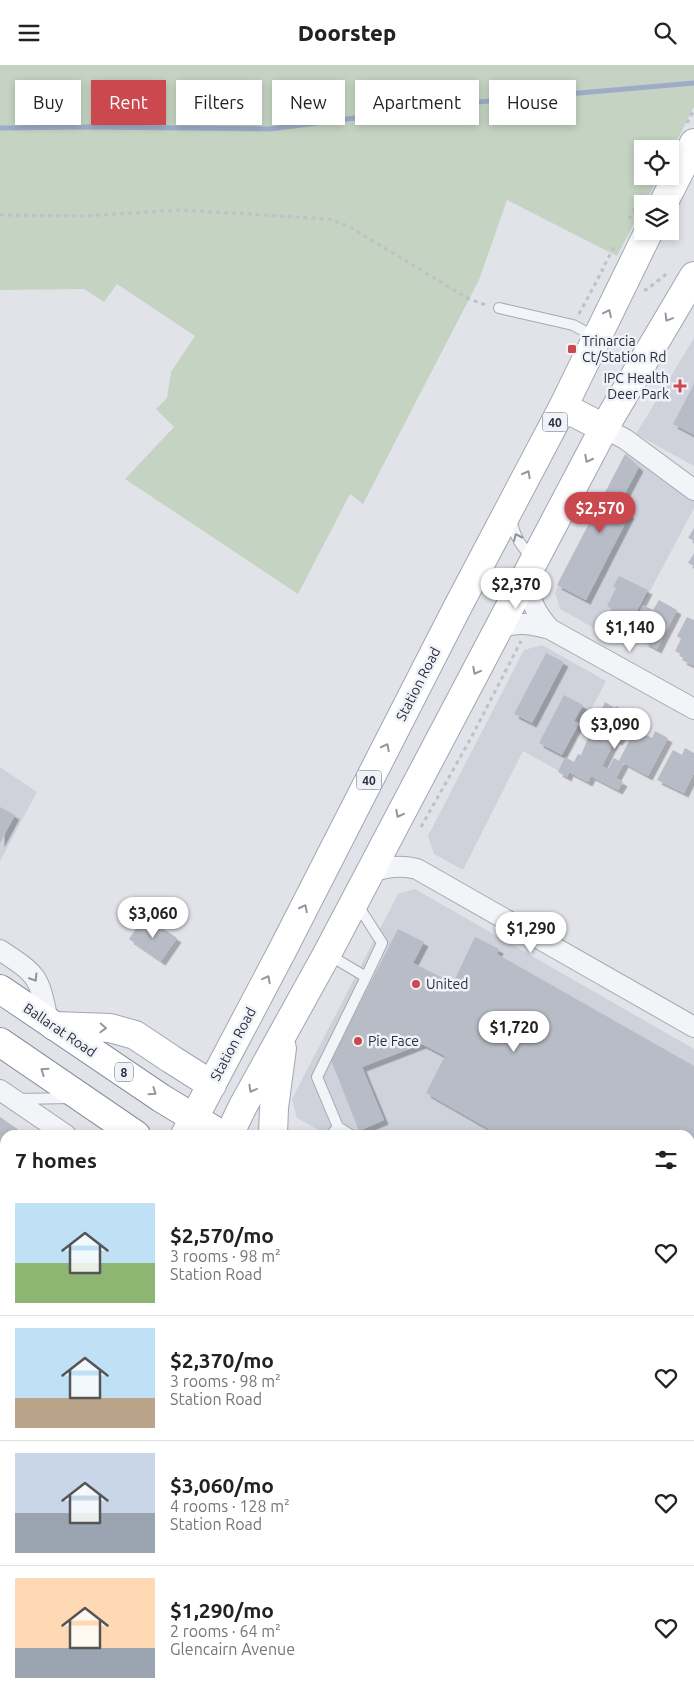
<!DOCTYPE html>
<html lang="en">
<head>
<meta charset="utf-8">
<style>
  body { margin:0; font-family:Ubuntu,sans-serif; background:#f2f2f2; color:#222; height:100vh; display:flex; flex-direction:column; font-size:19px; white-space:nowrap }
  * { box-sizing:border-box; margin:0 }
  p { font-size:16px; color:#767676 }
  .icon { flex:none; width:28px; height:28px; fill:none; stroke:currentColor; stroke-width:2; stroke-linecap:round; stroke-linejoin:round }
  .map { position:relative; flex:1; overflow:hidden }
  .sheet { position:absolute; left:0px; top:1065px; width:695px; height:571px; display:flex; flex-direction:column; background:#fff; border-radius:15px 15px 0 0; box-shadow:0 2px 8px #0003 }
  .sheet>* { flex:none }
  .top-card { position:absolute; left:15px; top:15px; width:665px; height:45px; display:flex; gap:10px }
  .controls { position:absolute; left:634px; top:75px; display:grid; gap:10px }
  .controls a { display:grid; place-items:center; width:45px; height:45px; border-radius:0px; background:#fff; box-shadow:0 2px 8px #0003; font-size:25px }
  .price { position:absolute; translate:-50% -42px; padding:0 11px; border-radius:18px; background:#fff; color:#222; font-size:16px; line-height:32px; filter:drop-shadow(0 1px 2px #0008) }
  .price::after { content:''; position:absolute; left:50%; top:30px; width:15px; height:11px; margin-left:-8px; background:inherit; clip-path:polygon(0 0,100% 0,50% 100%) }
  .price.current { background:#cb494e; color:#fff }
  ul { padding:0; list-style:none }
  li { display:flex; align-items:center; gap:15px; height:125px; padding:0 15px }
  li+li { border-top:1px solid #e0e0e0 }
  li span { display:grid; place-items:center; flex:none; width:140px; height:100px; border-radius:0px; color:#555 }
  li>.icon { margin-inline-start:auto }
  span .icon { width:60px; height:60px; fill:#fffc; stroke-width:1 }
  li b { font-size:21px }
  h2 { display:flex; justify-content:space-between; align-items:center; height:60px; padding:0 15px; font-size:21px }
  .chip { padding:0 18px; border-radius:0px; background:#fff; box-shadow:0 2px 8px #0003; font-size:18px; line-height:45px }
  .chip.current { background:#cb494e; color:#fff }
  header { display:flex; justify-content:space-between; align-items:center; height:65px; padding:0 15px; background:#fff; font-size:22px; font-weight:800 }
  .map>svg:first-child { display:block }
</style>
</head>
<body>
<header><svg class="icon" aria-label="menu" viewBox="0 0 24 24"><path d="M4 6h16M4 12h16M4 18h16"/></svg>Doorstep<svg class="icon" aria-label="search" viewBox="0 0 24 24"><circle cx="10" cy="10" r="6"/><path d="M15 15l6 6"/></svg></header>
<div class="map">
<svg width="694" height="1636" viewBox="0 0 694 1636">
  <defs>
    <filter id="shadow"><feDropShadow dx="4.5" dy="4.5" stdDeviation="0" flood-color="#0004"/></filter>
  </defs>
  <rect width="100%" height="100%" fill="#e1e3e9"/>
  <path fill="#cfd2db" d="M 694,273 L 694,401 L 636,369 Z
    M 629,384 L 694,434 L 694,443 L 622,579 L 560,544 L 555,527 Z
    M 542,580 L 606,616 L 559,706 L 523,686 L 463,805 L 434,789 L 428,771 L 524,585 Z
    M 0,702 L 37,727 L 0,796 Z
    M 415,824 L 694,984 L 694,1279 L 690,1277 L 690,1070 L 328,1070 L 297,1053 L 292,1034 L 398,829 Z
    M 0,1052 L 26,1070 L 5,1070 L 5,1266 L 0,1263 Z"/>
  <path fill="#c4d3c2" d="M 0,0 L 694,0 L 694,42 L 670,89 L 670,84 L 642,84 L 642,111 L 659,111 L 644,139 L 642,139 L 642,143 L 617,191 L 507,135 L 479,215 L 363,439 L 350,429 L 298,529 L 125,414 L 174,362 L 156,344 L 167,333 L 171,307 L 195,271 L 117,219 L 104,237 L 84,224 L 0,225 Z
    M 690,1461 L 694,1464 L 694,1636 L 189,1636 L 191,1631 L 690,1631 Z"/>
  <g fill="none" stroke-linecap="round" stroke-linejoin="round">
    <path stroke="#9dadc8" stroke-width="5" d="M 0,63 L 87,62 L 270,64 L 478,37 L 694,18"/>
  </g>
  <path fill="#b8bcc6" filter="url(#shadow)" d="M 694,319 L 694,370 L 673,359 Z
    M 625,389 L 639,402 L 620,438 L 630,443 L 627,447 L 630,449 L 586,535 L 557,520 Z
    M 694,463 L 694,476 L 688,473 Z
    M 694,488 L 694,501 L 688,498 Z
    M 619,511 L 648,525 L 628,563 L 607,552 L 611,543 L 607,541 L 616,523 L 613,522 Z
    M 659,535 L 677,545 L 657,584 L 644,577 L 647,571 L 631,563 L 643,540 L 653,545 Z
    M 687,552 L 694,555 L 694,601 L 682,595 L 684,591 L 675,586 L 681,574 L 677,571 Z
    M 546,588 L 564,597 L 532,658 L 514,649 Z
    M 564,630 L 583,640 L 574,656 L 579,658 L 562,690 L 539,678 Z
    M 605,637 L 615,643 L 616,641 L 628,647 L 626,651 L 633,655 L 625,671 L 622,670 L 618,676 L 615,675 L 602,701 L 608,704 L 614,693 L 619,696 L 635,664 L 652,673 L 655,666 L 668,673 L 648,711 L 624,698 L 616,713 L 623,717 L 618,725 L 591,711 L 588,717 L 569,707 L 567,712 L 558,707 L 565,692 L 574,697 L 578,689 L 581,690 L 588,673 L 589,673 L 594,664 L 599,666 L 607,649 L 601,646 Z
    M 685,683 L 694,688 L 694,708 L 684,728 L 657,715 L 673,685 L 682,690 Z
    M 0,742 L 15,750 L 0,778 Z
    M 145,851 L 177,873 L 161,896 L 129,874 Z
    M 398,864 L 424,877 L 413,898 L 453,918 L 475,872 L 499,884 L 497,889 L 694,1001 L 694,1182 L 690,1180 L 690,1070 L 499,1070 L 426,1028 L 445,991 L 422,979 L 362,1002 L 384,1055 L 359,1066 L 331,995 Z
    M 0,1052 L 26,1070 L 5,1070 L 5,1168 L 0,1165 Z
    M 0,1326 L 5,1329 L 5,1366 L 0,1363 Z"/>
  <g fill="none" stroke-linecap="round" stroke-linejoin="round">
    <g stroke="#a6a9b3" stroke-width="12">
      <path id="lane" d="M 499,243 L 573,260 L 595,272
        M 511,454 C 515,472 521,483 535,494
        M 357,839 L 382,878 L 366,912
        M 329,890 L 366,912 L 317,1012 L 338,1062 L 331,1070
        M 18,1034 L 71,1033
        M 338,1062 L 351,1070
        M 690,1244 L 694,1246
        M 690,1437 L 694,1440
        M 690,1558 L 694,1557
        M 556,1631 L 561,1633 L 563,1631
        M 508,1636 L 511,1631
        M 542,1636 L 544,1631"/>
    </g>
    <g stroke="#a6a9b3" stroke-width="22">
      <path id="street" d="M 604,363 L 625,374 L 694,425
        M 528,509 C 528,533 534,546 550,564
        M 499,563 C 517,556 532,559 550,564 L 694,644
        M 369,807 C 385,803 400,799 417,804 L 694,962
        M 0,885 C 38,910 39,911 48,956
        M 0,1025 L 66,1070
        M 0,1292 L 5,1294
        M 690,1302 L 694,1304
        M 164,1636 L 167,1631"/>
    </g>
    <g stroke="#a0a6b5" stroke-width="30">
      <path id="primary" d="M 663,139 L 694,78
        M 563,342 L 604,363
        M 54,961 L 110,963 L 135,970 L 171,994 L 212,1020
        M 185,1070 L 282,886 L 456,545 L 563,342 L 649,166
        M 229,1070 L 243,1041 L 327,889 L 604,363 L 694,211
        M 273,1070 L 274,1043 L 282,983
        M 0,1431 L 5,1421"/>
    </g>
    <g stroke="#888f9f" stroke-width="30">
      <path id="highway" d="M 0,924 L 161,1033 L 222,1070
        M 0,977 L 136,1070
        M 690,1340 L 694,1342
        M 690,1389 L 694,1391"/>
    </g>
    <path stroke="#bec1c7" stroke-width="3" stroke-dasharray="4 4" stroke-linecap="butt" d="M 687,58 L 694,45
      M 0,150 L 83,151 L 180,145 L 329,154 L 348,161 L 469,234 L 486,240
      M 629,154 L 642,129
      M 604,206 L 602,205 L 615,180
      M 644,224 L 646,225 L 669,207
      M 579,249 L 602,206
      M 421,762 L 471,673 L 521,576
      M 425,1636 L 427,1631"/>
    <use href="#lane" stroke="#f3f4f7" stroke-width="10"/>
    <use href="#street" stroke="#f3f4f7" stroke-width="20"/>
    <use href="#primary" stroke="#fff" stroke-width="28"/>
    <use href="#highway" stroke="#fff" stroke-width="28"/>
  </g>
  <defs><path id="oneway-chevron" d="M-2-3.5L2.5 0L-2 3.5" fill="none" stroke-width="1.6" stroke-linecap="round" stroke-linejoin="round" transform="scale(1.25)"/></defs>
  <g stroke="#9497a0">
    <use href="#oneway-chevron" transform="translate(608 248) rotate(-65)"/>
    <use href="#oneway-chevron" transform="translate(668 253) rotate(121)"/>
    <use href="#oneway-chevron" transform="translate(588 394) rotate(117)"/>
    <use href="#oneway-chevron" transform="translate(527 409) rotate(-62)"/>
    <use href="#oneway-chevron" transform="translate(476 606) rotate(118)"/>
    <use href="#oneway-chevron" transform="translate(386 682) rotate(-63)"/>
    <use href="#oneway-chevron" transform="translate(399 749) rotate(118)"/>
    <use href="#oneway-chevron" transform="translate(304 843) rotate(-63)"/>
    <use href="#oneway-chevron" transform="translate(267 914) rotate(-62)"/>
    <use href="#oneway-chevron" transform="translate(103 963) rotate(3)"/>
    <use href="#oneway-chevron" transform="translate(44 1006) rotate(-146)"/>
    <use href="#oneway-chevron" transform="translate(252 1024) rotate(119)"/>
    <use href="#oneway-chevron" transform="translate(153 1027) rotate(34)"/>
  </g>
  <g stroke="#8e929c">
    <use href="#oneway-chevron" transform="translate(517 472) rotate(-114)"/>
    <use href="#oneway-chevron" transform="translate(34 913) rotate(58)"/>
  </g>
  <g fill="#cb494e" stroke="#f0f2f7" stroke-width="2">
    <rect x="567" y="279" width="10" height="10" rx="2.5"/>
    <path d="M677.5 313.5h5v5h5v5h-5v5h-5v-5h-5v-5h5z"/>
    <circle cx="416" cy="919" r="5"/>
    <circle cx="358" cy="976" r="5"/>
  </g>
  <g text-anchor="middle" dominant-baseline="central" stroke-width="5" stroke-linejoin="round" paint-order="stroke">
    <g fill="#f0f2f7" stroke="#656a77" stroke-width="1">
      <rect x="542.5" y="347.5" width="25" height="19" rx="4"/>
      <rect x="356.5" y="705.5" width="25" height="19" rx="4"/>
      <rect x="115" y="997.5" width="18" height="19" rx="4"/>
    </g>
    <g font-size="12" font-weight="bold" fill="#292f40">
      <text x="555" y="357">40</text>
      <text x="369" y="715">40</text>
      <text x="124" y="1007">8</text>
    </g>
    <g font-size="14" fill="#292f40" stroke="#f0f2f7" text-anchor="start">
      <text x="582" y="276">Trinarcia<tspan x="582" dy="16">Ct/Station Rd</tspan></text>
      <text x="669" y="313" text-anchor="end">IPC Health<tspan x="669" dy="16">Deer Park</tspan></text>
      <text x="426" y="919">United</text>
      <text x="368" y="976">Pie Face</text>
    </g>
    <g font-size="14" fill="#292f40" stroke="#f0f2f7">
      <text transform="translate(418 619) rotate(-63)">Station Road</text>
      <text transform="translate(60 965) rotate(34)">Ballarat Road</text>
      <text transform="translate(233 979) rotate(-62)">Station Road</text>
    </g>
  </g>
</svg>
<div class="controls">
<a><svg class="icon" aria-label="locate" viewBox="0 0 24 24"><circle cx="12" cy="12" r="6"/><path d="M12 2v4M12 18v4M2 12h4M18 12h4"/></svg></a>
<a><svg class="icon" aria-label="layers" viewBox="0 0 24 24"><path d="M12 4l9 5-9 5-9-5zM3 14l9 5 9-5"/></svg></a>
</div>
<b class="price current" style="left:600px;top:469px">$2,570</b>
<b class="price" style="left:516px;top:545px">$2,370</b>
<b class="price" style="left:630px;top:588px">$1,140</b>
<b class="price" style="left:615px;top:685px">$3,090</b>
<b class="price" style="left:153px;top:874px">$3,060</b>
<b class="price" style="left:531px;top:889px">$1,290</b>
<b class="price" style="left:514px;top:988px">$1,720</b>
<div class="top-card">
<a class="chip">Buy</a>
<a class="chip current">Rent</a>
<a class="chip">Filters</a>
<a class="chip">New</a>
<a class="chip">Apartment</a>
<a class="chip">House</a>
</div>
<section class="sheet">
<h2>7 homes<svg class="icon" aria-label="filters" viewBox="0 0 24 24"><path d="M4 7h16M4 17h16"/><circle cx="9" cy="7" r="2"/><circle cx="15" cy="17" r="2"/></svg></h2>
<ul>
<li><span style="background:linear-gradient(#bfe0f5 60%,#8fb573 0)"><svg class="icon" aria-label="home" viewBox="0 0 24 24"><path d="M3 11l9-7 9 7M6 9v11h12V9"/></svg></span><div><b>$2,570/mo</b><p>3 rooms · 98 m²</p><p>Station Road</p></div><svg class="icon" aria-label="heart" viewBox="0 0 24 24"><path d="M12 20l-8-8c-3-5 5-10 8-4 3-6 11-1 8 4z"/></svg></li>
<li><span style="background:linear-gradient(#bfe0f5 70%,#b9a48a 0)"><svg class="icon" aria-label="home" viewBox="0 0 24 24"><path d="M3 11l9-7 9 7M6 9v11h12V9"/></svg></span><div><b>$2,370/mo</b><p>3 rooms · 98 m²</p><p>Station Road</p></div><svg class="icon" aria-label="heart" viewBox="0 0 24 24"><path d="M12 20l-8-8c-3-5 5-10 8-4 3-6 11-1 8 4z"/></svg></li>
<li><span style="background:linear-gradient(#c9d6e8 60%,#9aa5b1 0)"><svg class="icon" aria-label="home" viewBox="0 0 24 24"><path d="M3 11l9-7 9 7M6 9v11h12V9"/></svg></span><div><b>$3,060/mo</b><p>4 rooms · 128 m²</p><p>Station Road</p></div><svg class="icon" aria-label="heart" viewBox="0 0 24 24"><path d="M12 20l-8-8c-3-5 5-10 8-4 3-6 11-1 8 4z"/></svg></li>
<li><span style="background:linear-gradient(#ffd9b3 70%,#9aa5b1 0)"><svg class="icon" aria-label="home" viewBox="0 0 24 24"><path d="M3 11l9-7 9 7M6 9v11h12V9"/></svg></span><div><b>$1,290/mo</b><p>2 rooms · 64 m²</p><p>Glencairn Avenue</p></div><svg class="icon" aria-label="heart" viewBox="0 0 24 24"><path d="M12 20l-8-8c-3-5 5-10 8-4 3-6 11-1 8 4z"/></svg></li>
</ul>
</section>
</div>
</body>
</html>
